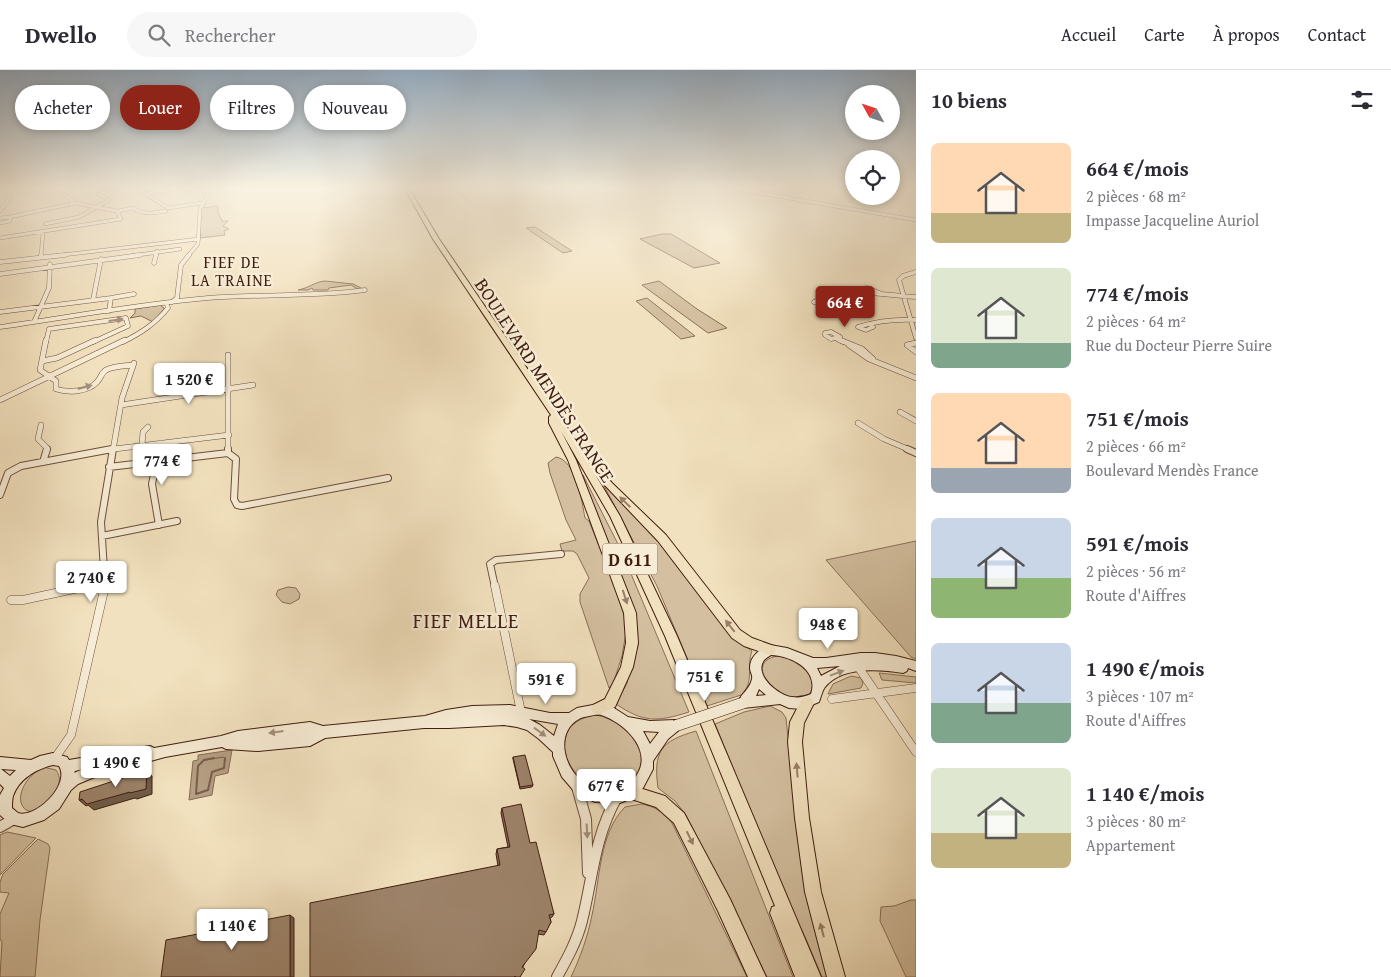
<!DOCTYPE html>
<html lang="fr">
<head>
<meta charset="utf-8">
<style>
  body { margin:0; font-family:"Gentium Book Plus",serif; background:#f7f7f7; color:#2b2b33; height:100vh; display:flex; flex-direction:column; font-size:19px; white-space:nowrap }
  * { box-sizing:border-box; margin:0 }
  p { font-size:16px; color:#7c7c81 }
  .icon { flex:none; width:28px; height:28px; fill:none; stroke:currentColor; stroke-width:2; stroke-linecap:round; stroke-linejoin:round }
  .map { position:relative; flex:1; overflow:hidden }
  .details { display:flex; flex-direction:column; background:#fff; width:475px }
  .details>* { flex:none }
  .banner { position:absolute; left:15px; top:15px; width:475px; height:45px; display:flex; gap:10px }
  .needle { width:32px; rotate:310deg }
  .controls { position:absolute; left:845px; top:15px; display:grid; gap:10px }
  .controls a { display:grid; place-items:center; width:55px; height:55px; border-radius:50%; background:#fff; box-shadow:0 2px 8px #0003; font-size:25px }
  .price { position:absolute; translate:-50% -42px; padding:0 11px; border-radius:5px; background:#fff; color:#222; font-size:16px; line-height:32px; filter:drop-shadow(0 1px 2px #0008) }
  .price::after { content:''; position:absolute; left:50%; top:30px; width:15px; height:11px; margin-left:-8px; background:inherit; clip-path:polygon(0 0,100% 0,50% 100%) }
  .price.on { background:#8f2418; color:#fff }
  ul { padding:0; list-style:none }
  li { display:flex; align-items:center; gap:15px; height:125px; padding:0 15px }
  li span { display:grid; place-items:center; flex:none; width:140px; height:100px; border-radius:8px; color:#555 }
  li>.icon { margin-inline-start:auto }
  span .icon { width:60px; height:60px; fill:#fffc; stroke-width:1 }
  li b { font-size:21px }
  h2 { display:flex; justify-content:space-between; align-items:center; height:60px; padding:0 15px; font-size:21px }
  .pill { padding:0 18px; border-radius:22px; background:#fff; box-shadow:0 2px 8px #0003; font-size:18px; line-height:45px }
  .pill.on { background:#8f2418; color:#fff }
  header { display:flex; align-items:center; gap:30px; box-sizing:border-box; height:70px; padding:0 25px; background:#fff; border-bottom:1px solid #e1e1e2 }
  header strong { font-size:24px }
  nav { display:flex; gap:28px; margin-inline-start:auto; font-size:18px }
  .search { width:350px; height:45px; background:#f7f7f7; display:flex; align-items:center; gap:12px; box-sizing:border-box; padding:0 18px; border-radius:28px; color:#7c7c81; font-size:19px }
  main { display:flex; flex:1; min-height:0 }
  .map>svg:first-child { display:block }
</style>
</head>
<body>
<header>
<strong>Dwello</strong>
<div class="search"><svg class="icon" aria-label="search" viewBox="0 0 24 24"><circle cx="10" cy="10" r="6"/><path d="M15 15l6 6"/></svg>Rechercher</div>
<nav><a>Accueil</a><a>Carte</a><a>À propos</a><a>Contact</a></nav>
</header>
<main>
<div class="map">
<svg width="916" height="907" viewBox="0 0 916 907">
  <rect width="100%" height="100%" fill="#f2e1be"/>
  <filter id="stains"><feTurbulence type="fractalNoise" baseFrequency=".004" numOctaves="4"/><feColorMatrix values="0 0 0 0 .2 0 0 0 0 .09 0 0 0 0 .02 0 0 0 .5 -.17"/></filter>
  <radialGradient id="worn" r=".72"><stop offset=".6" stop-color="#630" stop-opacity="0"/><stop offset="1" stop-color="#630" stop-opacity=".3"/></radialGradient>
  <path fill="#d4c0a0" stroke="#8a6e58" d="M 218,136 L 218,142 L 222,151 L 228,151 L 223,156 L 229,159 L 224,161 L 225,165 L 200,168 L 201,138 Z
    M 535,157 L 572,181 L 563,183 L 526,158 Z
    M 662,164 L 671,164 L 720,193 L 694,198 L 640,169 Z
    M 325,211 L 353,214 L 363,219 L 359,220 L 351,215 L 329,218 L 328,220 L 313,220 L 312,218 L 308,220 L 298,220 C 309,218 314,212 325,211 Z
    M 659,211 L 697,239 L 727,258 L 708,263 L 642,215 Z
    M 647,228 L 695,266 L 681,269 L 636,231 Z
    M 160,235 L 164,238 L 164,239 L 153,252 L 141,246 L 130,248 L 135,243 L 135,239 Z
    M 556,387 C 576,390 582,432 585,448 L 589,451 L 612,508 L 625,548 L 626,562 L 622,586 L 613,614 L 609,618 L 580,532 L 580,524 L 589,508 L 577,484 L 573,481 L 562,481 L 560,474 L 576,470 L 566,450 L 550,403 L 548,393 Z
    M 583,405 L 621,480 L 689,642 C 657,652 644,653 616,634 L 627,613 L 635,575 Z
    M 601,410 L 658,469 L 731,566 L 752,581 C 746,596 755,613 741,625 L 707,636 L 657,516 Z
    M 916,471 L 916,589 L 911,587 L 826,490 Z
    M 288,517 L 296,518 L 300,524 L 299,529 L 290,534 L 282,532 L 276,525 L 278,520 Z
    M 777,586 C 796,587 812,599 813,619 L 807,627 C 801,627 793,629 787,627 C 770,621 747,592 777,586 Z
    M 879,603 L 916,607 L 916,613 L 882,610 Z
    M 851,606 L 861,608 L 863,613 L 861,618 L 828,624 L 833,614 Z
    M 770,636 L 782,642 L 786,648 L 799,775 L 830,907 L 822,907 L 806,869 L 784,823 L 715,654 L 744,642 Z
    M 594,645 C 625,647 660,687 629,712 C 588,746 527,659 594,645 Z
    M 696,661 L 793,907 L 767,907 L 686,745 L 675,731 L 658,718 C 653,681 661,671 696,661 Z
    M 43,697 L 56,700 C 61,707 60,714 56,722 C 27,767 0,723 43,697 Z
    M 641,734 C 654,736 664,742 672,753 L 747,907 L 571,907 C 580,888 588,866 592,845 C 600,810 599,763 625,737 Z
    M 7,762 L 36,768 L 0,805 L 0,765 Z
    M 38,769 L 48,774 L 50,778 L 40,850 L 35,907 L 0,907 L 2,872 L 0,869 L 0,844 L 9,823 L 0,822 L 0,812 L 3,804 Z
    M 911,830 L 916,830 L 916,907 L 906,907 L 880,851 L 881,837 L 894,836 Z"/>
  <path fill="#b59e83" stroke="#866a55" d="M 232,680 L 228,703 L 215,706 L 212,725 L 189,730 L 193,691 L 198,690 L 198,685 Z"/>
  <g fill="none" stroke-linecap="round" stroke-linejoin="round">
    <path stroke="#7a5e4a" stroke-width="1" d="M 206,690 L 223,687 L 226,690"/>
    <path stroke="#7a5e4a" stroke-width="2" d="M 214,688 L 204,690 L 198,696 L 196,724 L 208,720 L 212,702 L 224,698 L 225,688"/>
    <path stroke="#866a55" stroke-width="1" d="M 418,117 L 429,121 L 447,117
      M 449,117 L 470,131"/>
    <g stroke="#6c4e3c" stroke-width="4">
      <path id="minor-far5" d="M 135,117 L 168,138 L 202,133
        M 185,117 L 190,120
        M 724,117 L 916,150
        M 11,123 L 50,117
        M 146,124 L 180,117
        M 0,141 L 9,129 L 11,117
        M 118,141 L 133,138 C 142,145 155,143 166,141
        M 10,147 L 75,133
        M 0,148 L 10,147 L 10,151 L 0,153
        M 45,154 L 79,147 L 109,130 L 98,124
        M 0,168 L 121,149 L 117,141 L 75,133 L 55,117
        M 41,186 L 43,162
        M 54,186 L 199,169
        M 131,186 L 180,179
        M 156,186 L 157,181
        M 188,186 L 198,174 L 200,139 L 209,124 L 206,120 L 207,117"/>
    </g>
    <g stroke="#6c4e3c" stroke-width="5">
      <path id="minor-far4" d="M 41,187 L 41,185
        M 0,192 L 65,185
        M 154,193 L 156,185
        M 916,202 L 903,206 L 899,210 L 916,268
        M 0,204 L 140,185
        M 847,223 L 867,218 L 882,224
        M 822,229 L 825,235 L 814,232 C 843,216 884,225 916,227
        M 93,230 L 101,189
        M 172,232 L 177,228 L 181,195 L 189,185
        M 109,241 L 111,228 L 134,224
        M 0,242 L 111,228
        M 34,252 L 49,218 L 50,194
        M 870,254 L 873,257 L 866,260 L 858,257 C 877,251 896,249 916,250
        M 0,257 C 69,247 139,234 208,228 C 261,224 313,227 365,220
        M 831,262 L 840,267 L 831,269 L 825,265 L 825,263 Z
        M 837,269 L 843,272
        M 46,272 L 49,259 L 126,248 L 128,256 L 93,272
        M 123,272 C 141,263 155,254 168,238 L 167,234"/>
    </g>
    <g stroke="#6c4e3c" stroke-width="6">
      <path id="minor-far3" d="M 46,270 L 40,300 L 56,311 L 56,319 C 68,323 88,322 97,312 C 101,308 101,303 106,300 C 114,296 124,296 133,295
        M 840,270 L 862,279 L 873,289
        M 916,273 L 907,275 L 916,282
        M 849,275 L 869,289 L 916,308
        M 228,285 L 228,380
        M 42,291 L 57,288 L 96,270
        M 0,330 L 125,270
        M 121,335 L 253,315
        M 900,342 L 916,351
        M 858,353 L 884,369 L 910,380
        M 41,355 L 38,369 L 47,378 L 46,380
        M 142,375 L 143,362 L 148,357
        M 106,380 L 229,365
        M 113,380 L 122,328 L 134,293
        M 159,380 L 160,373"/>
    </g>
    <g stroke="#6c4e3c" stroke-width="8">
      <path id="minor-far2" d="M 159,379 L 152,414 L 159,455
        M 228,379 L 228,383
        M 907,379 L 916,383
        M 43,392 L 47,379
        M 109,397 L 228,383 L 236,389 L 234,429 L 237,435 L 242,436 L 388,408
        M 0,425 L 8,403 L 21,396 L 112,379
        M 102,466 L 177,451
        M 83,517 L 106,512
        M 105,517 L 101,452 L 113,379
        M 495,517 L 490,494 L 496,490 L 561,484"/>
    </g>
    <g stroke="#6c4e3c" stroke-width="9">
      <path id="minor-far1" d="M 495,516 L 521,642
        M 11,530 L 23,530 L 88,516
        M 859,598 L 916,682
        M 832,629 L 916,618
        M 55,688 L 71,665 L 105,516"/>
    </g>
    <g stroke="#6c4e3c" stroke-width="12">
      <path id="minor" d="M 577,717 L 586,749 L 588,803
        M 0,757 L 14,749
        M 557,907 C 567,889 577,871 582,851 C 593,807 594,768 617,727"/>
    </g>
    <g stroke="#401d10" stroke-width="2">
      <path id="secondary" d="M 770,575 L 787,578 L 813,588 L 826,588 L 861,583 L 875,583 L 896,586 L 916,591 L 916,601 L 908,598 L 907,601 L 903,603 C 879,599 842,596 825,617 C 822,621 821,627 819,632 L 802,639 L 789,638 L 780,634 L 743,638 L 739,637 L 737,633 C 741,624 750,619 752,609 C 753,605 750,602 750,598 C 750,586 760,579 770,575 ZM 771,585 C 792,586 819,600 811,624 C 804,627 799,628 792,627 C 779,626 755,606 763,592 C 764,589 768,587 771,585 ZM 840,596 L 821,606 L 817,598 ZM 759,619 L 766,625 L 756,626 Z
        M 598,634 L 614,638 L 628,647 L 650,651 L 675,650 L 679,652 L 681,656 L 679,660 L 668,669 L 653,691 L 653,699 L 643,718 L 632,728 L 620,733 L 595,732 L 574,721 L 562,707 L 553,686 L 553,682 L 539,669 L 527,660 L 517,657 L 504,655 L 449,658 L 424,658 L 325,668 L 310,676 L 258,681 L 226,679 L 222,677 L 165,687 L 97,706 L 78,714 L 71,720 L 59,739 L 44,750 L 23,757 L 10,754 L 0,745 L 0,725 L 4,718 L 0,714 L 0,687 L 31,690 L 40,686 L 53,683 L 67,687 L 69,690 L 150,676 L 154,678 L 221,666 L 238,661 L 310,652 L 323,656 L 425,646 L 446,640 L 472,636 L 510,635 L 550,643 L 569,643 L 577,638 ZM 598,644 C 626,652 659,685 631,712 C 624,720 617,721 607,720 C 598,719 592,718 585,713 C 564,700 554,663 579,649 C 584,646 592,646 598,644 ZM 529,649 L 558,654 L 554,666 L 540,655 ZM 643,661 L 659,662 L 650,674 ZM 53,695 L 59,696 C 71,715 35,749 18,743 C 17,742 13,739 12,738 C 12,734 12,730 13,726 C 19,709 36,699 53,695 ZM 1,699 L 16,700 L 10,706 ZM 83,699 L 74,703 L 75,701 Z"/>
    </g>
    <g stroke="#401d10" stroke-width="2">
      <path id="primary" d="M 404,117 L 408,117 L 439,169 L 569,360 L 590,394 L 596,394 L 612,413 L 666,465 L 740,560 L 752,568 L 774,576 L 776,580 L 774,584 L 770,585 L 744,576 L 732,568 L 658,471 L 596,406 L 620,446 L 677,566 L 821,907 L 795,907 L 770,843 L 772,837 L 775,836 L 665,566 L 610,446 L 561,361 L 576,390 L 636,543 L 638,573 L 633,597 L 615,637 L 598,645 L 593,643 L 591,639 L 593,635 L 605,629 L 621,597 L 626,573 L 624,543 L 568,390 L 549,353 L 549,347 L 551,345 L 433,169 Z
        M 807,627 L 812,629 L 814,633 L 804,653 L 802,672 L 809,748 L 821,822 L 845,907 L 827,907 L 805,822 L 795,748 L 788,672 L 790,652 L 802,629 Z
        M 630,715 L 665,726 L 684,743 L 730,829 L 766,907 L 748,907 L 718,841 L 674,753 L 656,737 L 625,727 L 623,722 L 625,717 Z"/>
    </g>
    <use href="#minor-far5" stroke="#f7ecd5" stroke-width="3"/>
    <use href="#minor-far4" stroke="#f7ecd5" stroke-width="4"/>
    <use href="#minor-far3" stroke="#f7ecd5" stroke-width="5"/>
    <use href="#minor-far2" stroke="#f7ecd5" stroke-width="6"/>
    <use href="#minor-far1" stroke="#f7ecd5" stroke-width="8"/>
    <use href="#minor" stroke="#f7ecd5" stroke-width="10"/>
    <use href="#secondary" fill="#f7ecd5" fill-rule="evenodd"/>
    <use href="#primary" fill="#f2e1be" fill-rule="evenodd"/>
    <g stroke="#401d10" stroke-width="12" stroke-linecap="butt">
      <path id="secondary-bridge" d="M 675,656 L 743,633"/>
    </g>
    <use href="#secondary-bridge" stroke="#f7ecd5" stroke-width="11"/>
  </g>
  <path fill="#87715b" stroke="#401d10" d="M 513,687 L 533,715 L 532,717 L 520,719 L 513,689 Z
    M 502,738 L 530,773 L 554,844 L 552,847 L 550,848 L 551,852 L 544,865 L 538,864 L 523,897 L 520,907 L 310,907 L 498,796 L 496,784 L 497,779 L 508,777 L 501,743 Z"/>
  <path fill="#6e5c4a" stroke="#401d10" d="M 147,700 L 152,706 L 152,724 L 137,729 L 135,728 L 94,740 L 88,735 L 86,736 L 79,730 L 130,722 Z
    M 290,845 L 294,848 L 294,907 L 290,907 Z
    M 259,846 L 264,850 L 263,855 L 259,851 Z"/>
  <path fill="#9d836a" stroke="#401d10" d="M 525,685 L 533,715 L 520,717 L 513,687 Z
    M 147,700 L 146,719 L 130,723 L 130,722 L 87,734 L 82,729 L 79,730 L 80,722 Z
    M 521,734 L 530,773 L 536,772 L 554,844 L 549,845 L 551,852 L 546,862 L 539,860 L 536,879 L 522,897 L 525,899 L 520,907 L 516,907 L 515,906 L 514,907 L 310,907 L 310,833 L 500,795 L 497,779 L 510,777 L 502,738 Z
    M 290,845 L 290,907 L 161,907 L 166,870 L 214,861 L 214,855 L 259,846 L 259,851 Z"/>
  <defs><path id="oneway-solid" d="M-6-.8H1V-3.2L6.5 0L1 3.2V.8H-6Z" transform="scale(1.25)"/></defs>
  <g fill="#a58f7c">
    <use href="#oneway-solid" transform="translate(116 250) rotate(-8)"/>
    <use href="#oneway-solid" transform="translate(85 317) rotate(-15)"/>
    <use href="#oneway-solid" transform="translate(837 603) rotate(-20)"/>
    <use href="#oneway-solid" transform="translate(276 662) rotate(172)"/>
    <use href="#oneway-solid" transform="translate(540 662) rotate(36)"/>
    <use href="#oneway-solid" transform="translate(587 761) rotate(87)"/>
  </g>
  <g fill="#997f67">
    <use href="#oneway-solid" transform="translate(625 432) rotate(-136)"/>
    <use href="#oneway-solid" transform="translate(625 527) rotate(72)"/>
    <use href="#oneway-solid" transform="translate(730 556) rotate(-128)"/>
    <use href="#oneway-solid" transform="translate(797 700) rotate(-95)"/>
    <use href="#oneway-solid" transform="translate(690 768) rotate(64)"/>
    <use href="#oneway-solid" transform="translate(822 860) rotate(-105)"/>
  </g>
  <linearGradient id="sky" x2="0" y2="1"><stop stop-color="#93abc0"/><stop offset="0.48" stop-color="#f9f2e2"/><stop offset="1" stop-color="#f9f2e2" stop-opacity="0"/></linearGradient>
  <rect width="916" height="244" fill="url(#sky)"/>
  <g text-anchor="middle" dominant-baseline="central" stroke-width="5" stroke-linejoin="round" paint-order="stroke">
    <g font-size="16" letter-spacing="1" fill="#401d10" stroke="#f7ecd5">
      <text x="232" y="192">FIEF DE<tspan x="232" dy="18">LA TRAINE</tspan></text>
    </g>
    <rect fill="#f7ecd5" stroke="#775b4b" stroke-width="1" x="602.5" y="473.5" width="55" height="31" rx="4"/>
    <g font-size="18" font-weight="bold" fill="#401d10">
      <text x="630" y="489">D 611</text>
    </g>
    <g font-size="19" fill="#401d10" stroke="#f7ecd5">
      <text transform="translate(545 310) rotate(57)">BOULEVARD MENDÈS FRANCE</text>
    </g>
    <g font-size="20" letter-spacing="1" fill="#401d10" stroke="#f7ecd5">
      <text x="466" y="550">FIEF MELLE</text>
    </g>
  </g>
  <rect width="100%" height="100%" filter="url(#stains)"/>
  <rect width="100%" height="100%" fill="url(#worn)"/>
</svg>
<div class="controls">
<a><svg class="needle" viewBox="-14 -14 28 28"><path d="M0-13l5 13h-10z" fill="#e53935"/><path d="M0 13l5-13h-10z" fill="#7c7c81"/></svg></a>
<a><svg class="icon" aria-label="locate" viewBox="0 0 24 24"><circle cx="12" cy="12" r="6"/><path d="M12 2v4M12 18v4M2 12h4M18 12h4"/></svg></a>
</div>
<b class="price on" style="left:845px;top:258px">664 €</b>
<b class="price" style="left:189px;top:335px">1 520 €</b>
<b class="price" style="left:162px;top:416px">774 €</b>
<b class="price" style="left:91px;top:533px">2 740 €</b>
<b class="price" style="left:828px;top:580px">948 €</b>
<b class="price" style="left:705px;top:632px">751 €</b>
<b class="price" style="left:546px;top:635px">591 €</b>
<b class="price" style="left:116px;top:718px">1 490 €</b>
<b class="price" style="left:606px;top:741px">677 €</b>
<b class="price" style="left:232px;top:881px">1 140 €</b>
<div class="banner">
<a class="pill">Acheter</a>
<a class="pill on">Louer</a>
<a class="pill">Filtres</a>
<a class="pill">Nouveau</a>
</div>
</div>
<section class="details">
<h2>10 biens<svg class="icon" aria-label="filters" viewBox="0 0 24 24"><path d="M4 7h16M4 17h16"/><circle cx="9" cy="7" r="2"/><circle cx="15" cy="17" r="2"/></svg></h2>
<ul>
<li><span style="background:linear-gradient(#ffd9b3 70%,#c2b280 0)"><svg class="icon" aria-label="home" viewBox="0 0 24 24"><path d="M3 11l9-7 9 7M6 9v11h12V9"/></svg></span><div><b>664 €/mois</b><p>2 pièces · 68 m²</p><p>Impasse Jacqueline Auriol</p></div></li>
<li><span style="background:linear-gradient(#dfe7d0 75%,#7fa58c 0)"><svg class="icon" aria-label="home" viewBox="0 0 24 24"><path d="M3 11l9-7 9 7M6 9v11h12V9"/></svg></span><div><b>774 €/mois</b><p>2 pièces · 64 m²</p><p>Rue du Docteur Pierre Suire</p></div></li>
<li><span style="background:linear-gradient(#ffd9b3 75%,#9aa5b1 0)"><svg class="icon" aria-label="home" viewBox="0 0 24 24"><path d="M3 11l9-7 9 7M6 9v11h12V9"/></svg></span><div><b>751 €/mois</b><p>2 pièces · 66 m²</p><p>Boulevard Mendès France</p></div></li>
<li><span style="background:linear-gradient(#c9d6e8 60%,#8fb573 0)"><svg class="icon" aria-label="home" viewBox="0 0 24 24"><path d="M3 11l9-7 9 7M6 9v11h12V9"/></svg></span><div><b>591 €/mois</b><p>2 pièces · 56 m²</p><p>Route d'Aiffres</p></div></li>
<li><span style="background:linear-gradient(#c9d6e8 60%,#7fa58c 0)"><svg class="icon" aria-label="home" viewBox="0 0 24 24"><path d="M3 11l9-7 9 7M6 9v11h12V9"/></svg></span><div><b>1 490 €/mois</b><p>3 pièces · 107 m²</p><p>Route d'Aiffres</p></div></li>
<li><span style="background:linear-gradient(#dfe7d0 65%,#c2b280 0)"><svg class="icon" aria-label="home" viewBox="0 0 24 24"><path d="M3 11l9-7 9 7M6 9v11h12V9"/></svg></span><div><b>1 140 €/mois</b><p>3 pièces · 80 m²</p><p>Appartement</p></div></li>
</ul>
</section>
</main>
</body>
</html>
